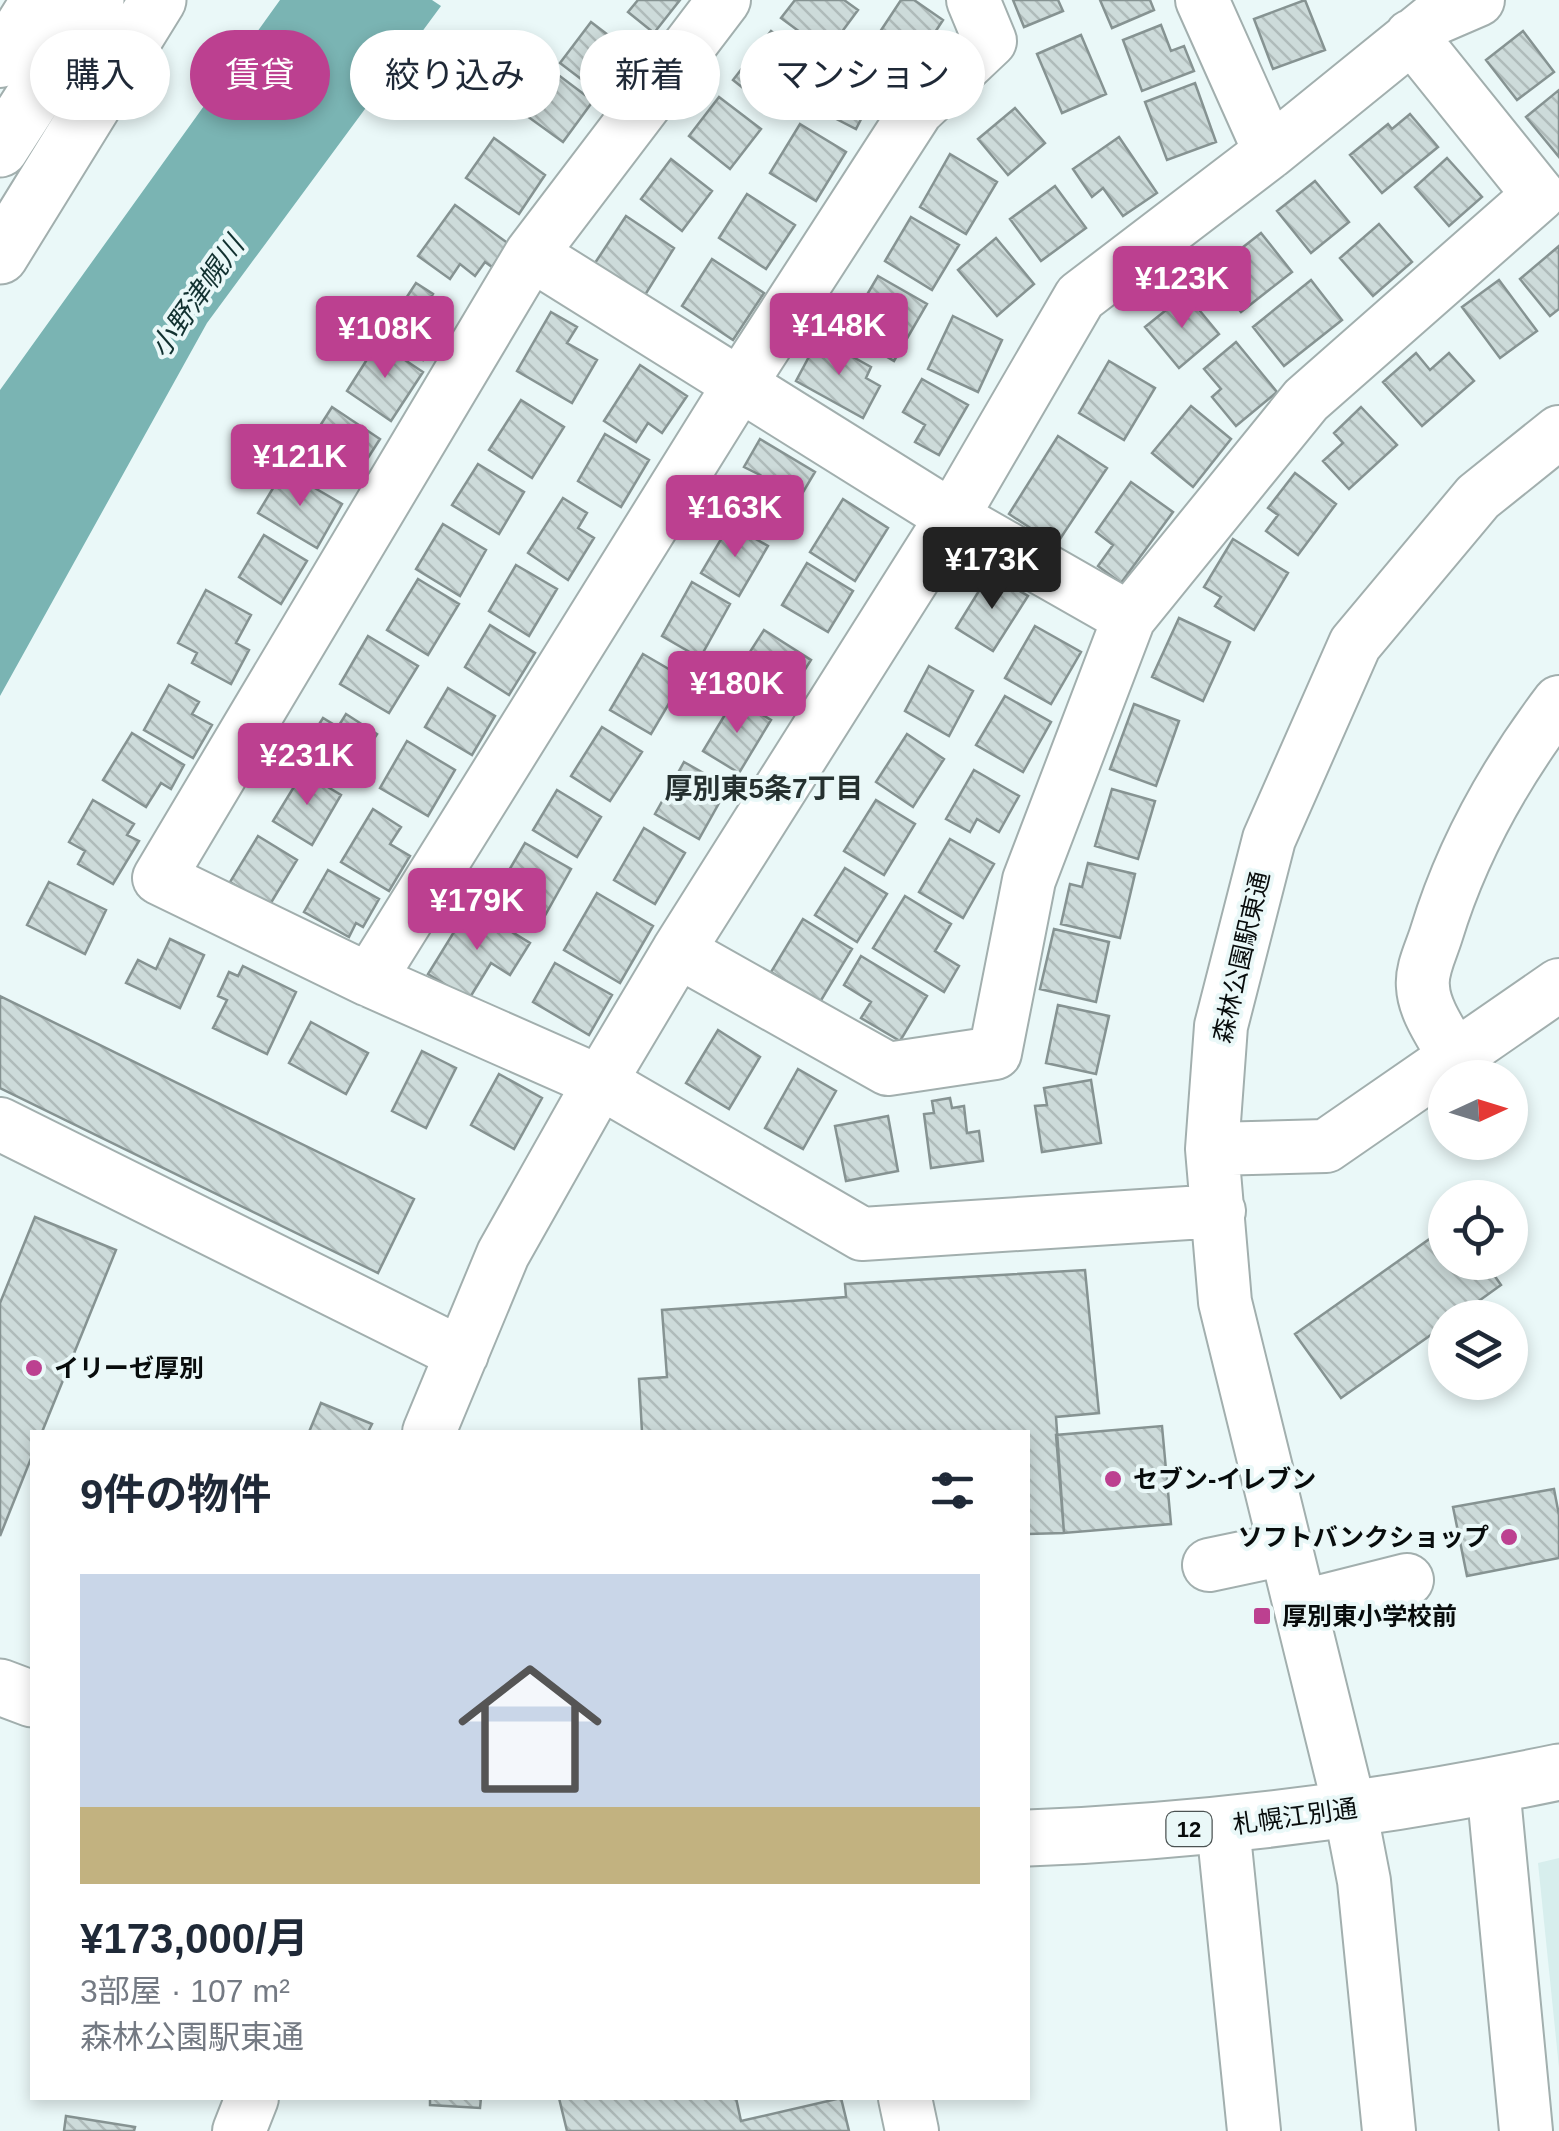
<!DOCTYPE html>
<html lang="ja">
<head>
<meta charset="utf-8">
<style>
  body { margin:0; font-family:Helvetica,"Noto Sans JP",sans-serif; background:#f6f6f7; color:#1f2937; height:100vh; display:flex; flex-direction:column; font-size:38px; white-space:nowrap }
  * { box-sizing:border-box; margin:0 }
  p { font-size:32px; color:#747a83 }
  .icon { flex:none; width:55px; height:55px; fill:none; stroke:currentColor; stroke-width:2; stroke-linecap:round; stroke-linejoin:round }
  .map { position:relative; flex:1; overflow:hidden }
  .panel { position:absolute; left:30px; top:1430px; width:1000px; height:670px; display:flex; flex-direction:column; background:#fff; border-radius:0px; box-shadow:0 5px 15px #0003 }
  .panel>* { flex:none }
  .hud { position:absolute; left:30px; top:30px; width:1000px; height:90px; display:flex; gap:20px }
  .needle { width:65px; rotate:86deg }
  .buttons { position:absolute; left:1428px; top:1060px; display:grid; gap:20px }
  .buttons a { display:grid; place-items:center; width:100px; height:100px; border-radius:50%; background:#fff; box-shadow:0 5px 15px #0003; font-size:50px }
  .price { position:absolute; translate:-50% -85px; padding:0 22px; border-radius:10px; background:#bc4090; color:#fff; font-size:32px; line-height:65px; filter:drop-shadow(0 2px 5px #0008) }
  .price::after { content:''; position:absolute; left:50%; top:60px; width:30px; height:22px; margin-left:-15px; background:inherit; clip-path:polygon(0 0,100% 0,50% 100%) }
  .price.selected { background:#222; color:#fff }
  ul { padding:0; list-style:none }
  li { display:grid; align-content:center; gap:20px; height:530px; padding:0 50px }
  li+li { border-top:2px solid #e0e1e3 }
  li span { display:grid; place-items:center; height:310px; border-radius:0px; color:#555 }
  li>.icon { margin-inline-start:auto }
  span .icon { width:180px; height:180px; fill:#fffc; stroke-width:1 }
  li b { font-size:42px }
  h2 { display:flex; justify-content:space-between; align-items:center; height:120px; padding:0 50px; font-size:42px }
  .pill { padding:0 35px; border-radius:45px; background:#fff; box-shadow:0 5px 15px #0003; font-size:35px; line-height:90px }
  .pill.selected { background:#bc4090; color:#fff }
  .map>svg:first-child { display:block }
</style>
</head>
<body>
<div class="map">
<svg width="1559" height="2131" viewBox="0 0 1559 2131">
  <defs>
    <pattern id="building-back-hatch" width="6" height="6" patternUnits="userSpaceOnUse" patternTransform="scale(2.5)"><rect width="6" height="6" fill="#cddbda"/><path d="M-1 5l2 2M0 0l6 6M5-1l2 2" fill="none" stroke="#afbbba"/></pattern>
  </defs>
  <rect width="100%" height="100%" fill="#eaf8f8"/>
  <path fill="#d7eeed" d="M 1559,1858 L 1559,2068 L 1538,1863 Z"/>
  <path fill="#7ab4b3" d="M 280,0 L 432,0 L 441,6 L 207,323 L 0,696 L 0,390 Z"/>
  <path fill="url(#building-back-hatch)" stroke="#869392" stroke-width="2.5" d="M 638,0 L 680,0 L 654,33 L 628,12 Z
    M 795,0 L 844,0 L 858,10 L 827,52 L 781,18 Z
    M 901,0 L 914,0 L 943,20 L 909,72 L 870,47 Z
    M 1013,0 L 1058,0 L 1063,11 L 1024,27 Z
    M 1100,0 L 1150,0 L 1154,10 L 1112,28 Z
    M 1305,0 L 1325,50 L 1273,69 L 1254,19 Z
    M 591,22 L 633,54 L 602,95 L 560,63 Z
    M 1161,25 L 1171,51 L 1184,46 L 1194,71 L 1142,91 L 1123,40 Z
    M 771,31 L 811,62 L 772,111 L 733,80 Z
    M 1523,31 L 1554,72 L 1517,100 L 1486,60 Z
    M 1081,35 L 1106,94 L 1062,113 L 1037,54 Z
    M 845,56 L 883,76 L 856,129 L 817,109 Z
    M 557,74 L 593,101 L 563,142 L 527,116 Z
    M 1195,83 L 1216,142 L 1167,160 L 1145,102 Z
    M 1559,90 L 1559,157 L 1526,117 Z
    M 719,97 L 761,129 L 730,169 L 689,136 Z
    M 1015,108 L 1045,143 L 1008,175 L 978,139 Z
    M 1410,114 L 1438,147 L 1382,193 L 1350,155 L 1388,124 L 1392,129 Z
    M 800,124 L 846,152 L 816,201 L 770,173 Z
    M 1119,137 L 1157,193 L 1123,216 L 1103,188 L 1092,197 L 1073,169 Z
    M 494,138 L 545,175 L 519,214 L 466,178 Z
    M 950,154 L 997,182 L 966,234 L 920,207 Z
    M 1447,158 L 1482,197 L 1449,226 L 1415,187 Z
    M 671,159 L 712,191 L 682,231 L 641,199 Z
    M 1315,181 L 1349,222 L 1311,253 L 1277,211 Z
    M 1055,186 L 1086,228 L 1041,261 L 1010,219 Z
    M 747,194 L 795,225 L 766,269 L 719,238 Z
    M 455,205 L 509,244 L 492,267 L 485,262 L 475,276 L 460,264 L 450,279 L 418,256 Z
    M 626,216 L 674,248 L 645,295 L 595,263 Z
    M 911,217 L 959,245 L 932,290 L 885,261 Z
    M 1379,224 L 1412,262 L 1373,296 L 1340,258 Z
    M 1261,233 L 1292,272 L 1241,312 L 1210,273 Z
    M 996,238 L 1034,284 L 997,316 L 958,270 Z
    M 1559,246 L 1559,309 L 1550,316 L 1520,279 Z
    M 712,259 L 764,293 L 733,340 L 682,306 Z
    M 878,276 L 927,304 L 894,361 L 845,332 Z
    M 1311,280 L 1342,320 L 1284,366 L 1253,327 Z
    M 1499,280 L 1537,331 L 1500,358 L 1462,307 Z
    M 416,283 L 433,294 L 427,304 L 449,318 L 423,360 L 371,327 L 388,302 L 399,309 Z
    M 1186,294 L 1219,334 L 1179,368 L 1145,327 Z
    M 551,312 L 577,327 L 567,343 L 597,360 L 572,403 L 517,371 Z
    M 953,316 L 1002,340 L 978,392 L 928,369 Z
    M 819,338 L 871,367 L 866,378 L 880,386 L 863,418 L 796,381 Z
    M 378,342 L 423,372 L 391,421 L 347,391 Z
    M 1236,342 L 1277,392 L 1236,426 L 1212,397 L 1221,389 L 1204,369 Z
    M 1416,353 L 1430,370 L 1449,353 L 1474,381 L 1422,426 L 1383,382 Z
    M 1109,361 L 1155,388 L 1124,440 L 1079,413 Z
    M 640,365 L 687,396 L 662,433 L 648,423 L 636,442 L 604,421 Z
    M 922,379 L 968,405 L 939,455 L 915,442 L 925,425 L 903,412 Z
    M 521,400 L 564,427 L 532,478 L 489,450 Z
    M 1191,406 L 1231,439 L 1193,487 L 1152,453 Z
    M 332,407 L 380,439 L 352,483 L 304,451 Z
    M 1361,407 L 1397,445 L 1349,489 L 1323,461 L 1343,443 L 1334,433 Z
    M 605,434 L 649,460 L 621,507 L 578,481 Z
    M 1058,436 L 1107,468 L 1056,545 L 1009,514 Z
    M 760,439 L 815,472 L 780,531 L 740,507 L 760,475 L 744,467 Z
    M 478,464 L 524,492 L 499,534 L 452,505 Z
    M 284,470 L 342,504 L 317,548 L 258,513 Z
    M 1295,473 L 1336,504 L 1298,555 L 1266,531 L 1278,515 L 1268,508 Z
    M 1131,482 L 1173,512 L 1121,583 L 1098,566 L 1113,545 L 1096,532 Z
    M 563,498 L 587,513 L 578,528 L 594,538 L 568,580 L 528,553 Z
    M 843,499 L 888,528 L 855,581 L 810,552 Z
    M 443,524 L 486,550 L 460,596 L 416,569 Z
    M 730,524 L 768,546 L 739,596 L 701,573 Z
    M 264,535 L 307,561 L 281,604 L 239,577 Z
    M 1233,539 L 1288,573 L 1254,630 L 1215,606 L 1221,597 L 1204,587 Z
    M 807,563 L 853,591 L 828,632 L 782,605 Z
    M 516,565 L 557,589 L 529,636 L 489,611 Z
    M 990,573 L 1028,596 L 993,651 L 956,628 Z
    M 418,579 L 459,604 L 428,655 L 387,630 Z
    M 692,582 L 730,604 L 700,658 L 662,636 Z
    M 206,590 L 251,615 L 236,643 L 249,650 L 231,684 L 192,663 L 197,653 L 178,643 Z
    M 1179,618 L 1230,642 L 1203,701 L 1152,677 Z
    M 490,625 L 535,653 L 509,695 L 465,667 Z
    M 1035,626 L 1081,652 L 1051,704 L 1005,678 Z
    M 764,630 L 811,660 L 780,709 L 756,693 L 762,683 L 739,669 Z
    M 368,636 L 418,666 L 389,713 L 340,684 Z
    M 643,654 L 684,678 L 651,734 L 610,710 Z
    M 929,666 L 973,691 L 949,736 L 905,711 Z
    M 169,685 L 199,702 L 192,714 L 212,725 L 193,758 L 144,730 Z
    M 448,688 L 495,716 L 472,755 L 425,727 Z
    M 1005,696 L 1051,722 L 1023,772 L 976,745 Z
    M 735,698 L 771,720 L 739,773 L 703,751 Z
    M 1134,704 L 1179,721 L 1156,786 L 1110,769 Z
    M 346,714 L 377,734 L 346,782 L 301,753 L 323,718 L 338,727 Z
    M 602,727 L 642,752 L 610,801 L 571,776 Z
    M 132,733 L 184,765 L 171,789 L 161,783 L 146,807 L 103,780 Z
    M 907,734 L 944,759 L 913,807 L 876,782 Z
    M 407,741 L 455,770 L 428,816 L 380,788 Z
    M 684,762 L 728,787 L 699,839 L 655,814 Z
    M 974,770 L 1019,796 L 999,832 L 977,819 L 970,832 L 946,819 Z
    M 303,772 L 341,795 L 312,845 L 273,821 Z
    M 1112,789 L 1155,801 L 1138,859 L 1095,846 Z
    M 557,790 L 601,817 L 577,857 L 533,830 Z
    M 93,800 L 134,824 L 127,835 L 139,841 L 113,884 L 78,864 L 85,851 L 69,842 Z
    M 876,800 L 915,824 L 884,875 L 844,851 Z
    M 373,809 L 401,827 L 390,844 L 410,856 L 389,891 L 341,862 Z
    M 644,828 L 685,853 L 655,904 L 614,880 Z
    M 258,836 L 297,860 L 269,906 L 230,882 Z
    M 950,839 L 994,864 L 963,918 L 919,892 Z
    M 525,843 L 571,869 L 538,928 L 491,901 Z
    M 1088,863 L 1135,874 L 1120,938 L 1061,924 L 1070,884 L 1082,887 Z
    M 845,868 L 887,894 L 857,942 L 815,915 Z
    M 328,870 L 379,899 L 363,927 L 356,923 L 349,937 L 304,912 Z
    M 49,882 L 106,910 L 85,954 L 27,925 Z
    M 597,893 L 653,926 L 620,983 L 564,950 Z
    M 905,896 L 951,924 L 935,951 L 959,966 L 944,992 L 873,948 Z
    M 470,906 L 530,943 L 510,975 L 491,963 L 469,999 L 428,974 Z
    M 803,919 L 852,949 L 820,1002 L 771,972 Z
    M 1054,929 L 1109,942 L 1096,1002 L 1040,989 Z
    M 170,939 L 204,955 L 180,1008 L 126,983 L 138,960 L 156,969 Z
    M 861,956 L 927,996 L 900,1041 L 861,1018 L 871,1002 L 844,985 Z
    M 555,963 L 612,995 L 589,1035 L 533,1002 Z
    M 243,966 L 296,992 L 267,1054 L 213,1028 L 227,1000 L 218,996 L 229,972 L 238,976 Z
    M 0,996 L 414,1199 L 378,1273 L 0,1088 Z
    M 1058,1005 L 1109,1016 L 1096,1074 L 1046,1063 Z
    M 311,1022 L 368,1053 L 346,1094 L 289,1063 Z
    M 718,1030 L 760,1057 L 729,1109 L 686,1083 Z
    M 422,1051 L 456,1068 L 426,1128 L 392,1111 Z
    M 798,1069 L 836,1091 L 803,1149 L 765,1128 Z
    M 499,1074 L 542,1098 L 514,1149 L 471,1125 Z
    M 1091,1080 L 1101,1143 L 1042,1152 L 1035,1106 L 1047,1105 L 1044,1088 Z
    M 950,1098 L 952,1108 L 964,1106 L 967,1133 L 979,1131 L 983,1161 L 931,1168 L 924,1114 L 934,1113 L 932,1101 Z
    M 888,1116 L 898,1171 L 846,1181 L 835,1126 Z
    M 35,1217 L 116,1250 L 42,1432 L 32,1432 L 32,1456 L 0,1536 L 0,1303 Z
    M 1445,1228 L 1445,1262 L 1485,1262 L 1501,1285 L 1455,1318 L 1445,1318 L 1445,1325 L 1341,1398 L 1295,1334 Z
    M 1085,1270 L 1099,1413 L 1056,1417 L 1064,1533 L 1028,1534 L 1028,1432 L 642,1432 L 639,1379 L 667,1377 L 662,1310 L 846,1297 L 845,1284 Z
    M 321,1403 L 372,1424 L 368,1432 L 309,1432 Z
    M 1162,1426 L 1171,1524 L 1064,1533 L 1056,1435 Z
    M 1554,1489 L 1559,1515 L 1559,1558 L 1467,1576 L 1453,1507 Z
    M 430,2098 L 481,2098 L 480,2108 L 430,2105 Z
    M 559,2098 L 736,2098 L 741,2121 L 841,2098 L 849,2131 L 567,2131 Z
    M 66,2116 L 135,2127 L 134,2131 L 64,2131 Z"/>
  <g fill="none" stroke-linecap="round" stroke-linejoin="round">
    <g stroke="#a2afae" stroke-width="56">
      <path id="minor" d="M 724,0 L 531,254 L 159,878 L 369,980 L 600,1082 L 862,1234 L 1219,1211
        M 1202,0 L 1270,152
        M 0,61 L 38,0
        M 531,254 L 952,517 L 1129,618
        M 678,951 L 888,1069 L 995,1053 L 1029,880 L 1129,618 L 1306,400 L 1539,195 L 1411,36
        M 369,980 L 740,384 L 917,110 L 990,41 L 973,0
        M 1455,1058 C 1444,1037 1424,1011 1423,987 C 1421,970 1431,951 1436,935 C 1462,849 1505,773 1559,702
        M 0,1124 L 462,1354
        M 1212,1149 L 1326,1146 L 1559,985
        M 429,1432 L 503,1254 L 600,1082 L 678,951 L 952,517 L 1080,297 L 1270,152 L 1434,19 L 1478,0
        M 1209,1565 L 1285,1549
        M 1300,1607 L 1407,1580
        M 1493,1786 L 1526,2131
        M 1223,1826 L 1254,2131
        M 905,2098 L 912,2131
        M 239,2131 L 252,2098
        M 1389,2131 L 1364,1881 L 1350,1809 L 1225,1302 L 1212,1149 L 1221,1026 L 1269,839 L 1355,644 L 1478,497 L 1559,432"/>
    </g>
    <g stroke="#a2afae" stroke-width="59">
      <path id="major" d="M 0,149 L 96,0
        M 0,256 L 158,0"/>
    </g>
    <g stroke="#a2afae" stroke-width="59">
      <path id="highway" d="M 0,1687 L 32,1699
        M 1028,1838 C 1207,1831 1383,1809 1559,1772"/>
    </g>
    <use href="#minor" stroke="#fff" stroke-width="52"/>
    <use href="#major" stroke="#fff" stroke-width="55"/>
    <use href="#highway" stroke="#fff" stroke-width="55"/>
  </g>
  <g fill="#bc4090" stroke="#eaf8f8" stroke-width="4">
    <circle cx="34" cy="1368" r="10"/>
    <circle cx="1113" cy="1479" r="10"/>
    <circle cx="1509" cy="1537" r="10"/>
    <rect x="1252" y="1606" width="20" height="20" rx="5"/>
  </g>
  <g text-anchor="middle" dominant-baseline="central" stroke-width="8" stroke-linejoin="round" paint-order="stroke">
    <rect fill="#eaf8f8" stroke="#4c5353" stroke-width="2.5" x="1166.5" y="1812" width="45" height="34" rx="8"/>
    <g font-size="22" font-weight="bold" fill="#080c0c">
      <text x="1189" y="1829">12</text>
    </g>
    <g font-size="25" fill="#080c0c" stroke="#eaf8f8">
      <text transform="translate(1241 957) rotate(-77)">森林公園駅東通</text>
      <text transform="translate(1295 1816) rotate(-8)">札幌江別通</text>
    </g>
    <g font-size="25" font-weight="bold" fill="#080c0c" stroke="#eaf8f8" text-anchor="start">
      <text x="54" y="1368">イリーゼ厚別</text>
      <text x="1133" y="1479">セブン-イレブン</text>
      <text x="1489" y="1537" text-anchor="end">ソフトバンクショップ</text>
      <text x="1282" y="1616">厚別東小学校前</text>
    </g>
    <g font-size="28" font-style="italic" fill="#123130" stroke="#eaf8f8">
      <text transform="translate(197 297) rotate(-55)">小野津幌川</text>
    </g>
    <g font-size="28" font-weight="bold" fill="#25302f" stroke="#eaf8f8">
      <text x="764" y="788">厚別東5条7丁目</text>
    </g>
  </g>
</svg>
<div class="buttons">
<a><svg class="needle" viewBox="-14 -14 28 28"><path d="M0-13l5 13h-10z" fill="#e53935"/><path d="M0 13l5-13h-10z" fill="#747a83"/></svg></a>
<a><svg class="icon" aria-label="locate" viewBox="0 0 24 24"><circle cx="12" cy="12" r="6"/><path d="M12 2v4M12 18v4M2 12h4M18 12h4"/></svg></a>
<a><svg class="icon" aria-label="layers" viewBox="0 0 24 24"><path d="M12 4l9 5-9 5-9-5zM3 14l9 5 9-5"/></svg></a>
</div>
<b class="price" style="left:1182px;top:331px">¥123K</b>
<b class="price" style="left:839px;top:378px">¥148K</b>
<b class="price" style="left:385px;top:381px">¥108K</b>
<b class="price" style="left:300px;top:509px">¥121K</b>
<b class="price" style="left:735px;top:560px">¥163K</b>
<b class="price selected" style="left:992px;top:612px">¥173K</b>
<b class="price" style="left:737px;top:736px">¥180K</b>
<b class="price" style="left:307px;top:808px">¥231K</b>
<b class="price" style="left:477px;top:953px">¥179K</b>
<div class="hud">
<a class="pill">購入</a>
<a class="pill selected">賃貸</a>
<a class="pill">絞り込み</a>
<a class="pill">新着</a>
<a class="pill">マンション</a>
</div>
<section class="panel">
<h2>9件の物件<svg class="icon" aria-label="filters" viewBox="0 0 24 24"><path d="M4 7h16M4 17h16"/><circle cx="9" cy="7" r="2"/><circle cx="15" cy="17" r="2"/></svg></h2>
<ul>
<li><span style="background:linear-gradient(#c9d6e8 75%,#c2b280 0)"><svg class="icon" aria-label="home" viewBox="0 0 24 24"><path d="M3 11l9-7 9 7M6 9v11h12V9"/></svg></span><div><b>¥173,000/月</b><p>3部屋 · 107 m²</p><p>森林公園駅東通</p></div></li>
</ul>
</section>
</div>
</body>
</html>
